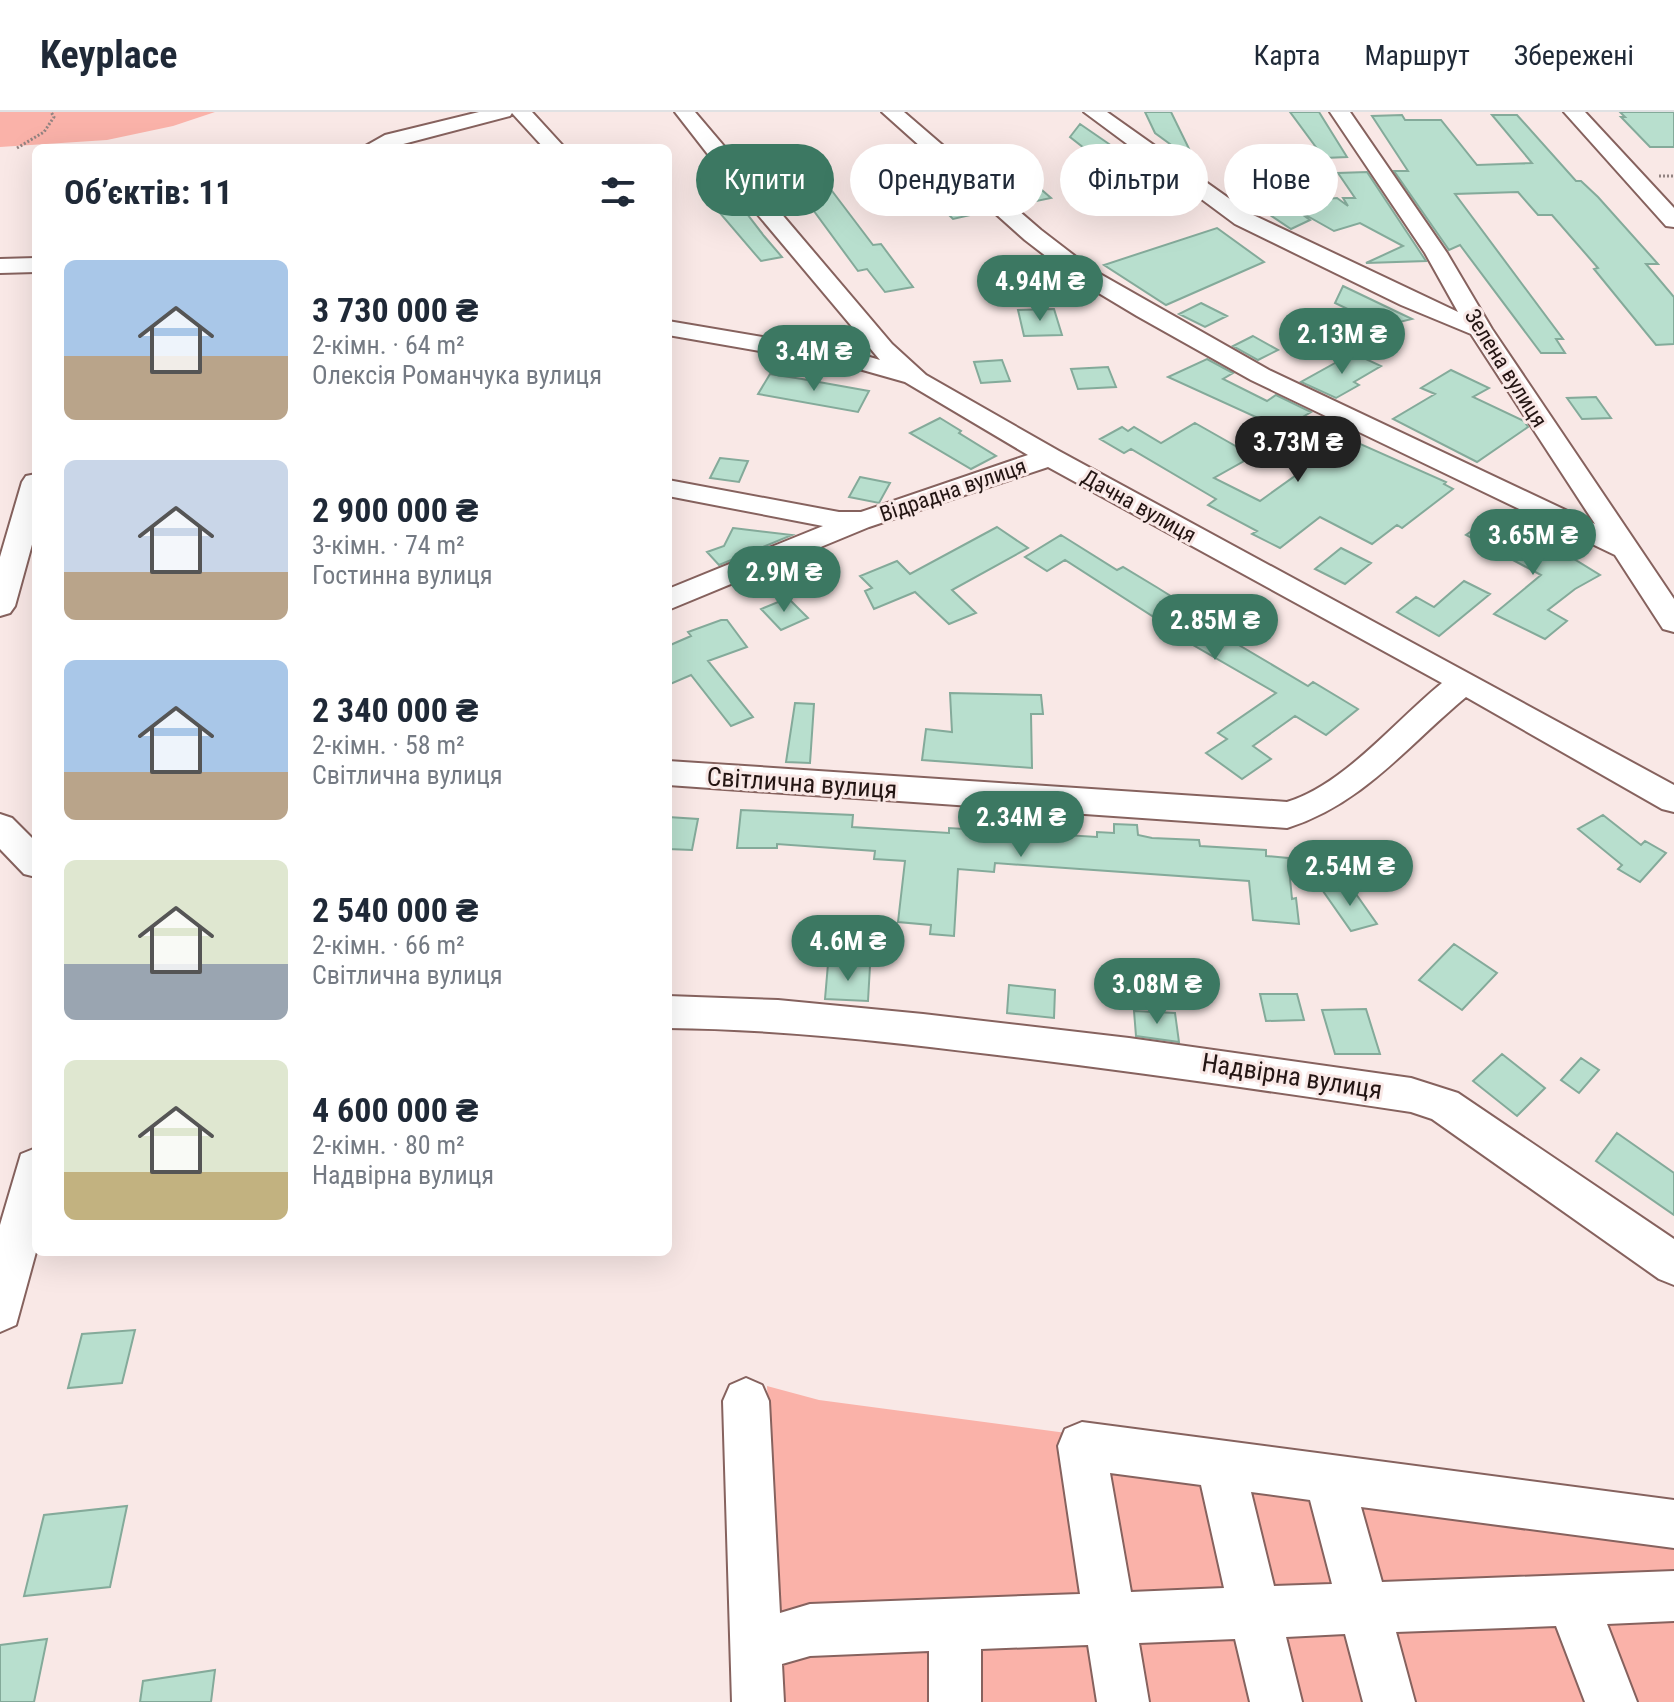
<!DOCTYPE html>
<html lang="uk">
<head>
<meta charset="utf-8">
<style>
  body { margin:0; font-family:"Roboto Condensed",sans-serif; background:#f2f2f3; color:#1f2937; height:100vh; display:flex; flex-direction:column; font-size:30px; white-space:nowrap }
  * { box-sizing:border-box; margin:0 }
  p { font-size:26px; color:#747a83 }
  .icon { flex:none; width:44px; height:44px; fill:none; stroke:currentColor; stroke-width:2; stroke-linecap:round; stroke-linejoin:round }
  .map { position:relative; flex:1; overflow:hidden }
  .side { position:absolute; left:32px; top:32px; width:640px; height:1112px; display:flex; flex-direction:column; background:#fff; border-radius:12px; box-shadow:0 8px 32px #0002 }
  .side>* { flex:none }
  .hud { position:absolute; left:696px; top:32px; width:760px; height:72px; display:flex; gap:16px }
  .price { position:absolute; translate:-50% -68px; padding:0 18px; border-radius:28px; background:#3c7862; color:#fff; font-size:26px; line-height:52px; filter:drop-shadow(0 2px 4px #0008) }
  .price::after { content:''; position:absolute; left:50%; top:48px; width:24px; height:18px; margin-left:-12px; background:inherit; clip-path:polygon(0 0,100% 0,50% 100%) }
  .price.on { background:#222; color:#fff }
  ul { padding:0; list-style:none }
  li { display:flex; align-items:center; gap:24px; height:200px; padding:0 32px }
  li span { display:grid; place-items:center; flex:none; width:224px; height:160px; border-radius:12px; color:#555 }
  li>.icon { margin-inline-start:auto }
  span .icon { width:96px; height:96px; fill:#fffc; stroke-width:1 }
  li b { font-size:34px }
  h2 { display:flex; justify-content:space-between; align-items:center; height:96px; padding:0 32px; font-size:34px }
  .chip { padding:0 28px; border-radius:36px; background:#fff; box-shadow:0 8px 32px #0002; font-size:28px; line-height:72px }
  .chip.on { background:#3c7862; color:#fff }
  header { display:flex; align-items:center; gap:48px; box-sizing:border-box; height:112px; padding:0 40px; background:#fff; border-bottom:2px solid #e0e1e3 }
  header strong { font-size:38px }
  nav { display:flex; gap:44px; margin-inline-start:auto; font-size:28px }
  .map>svg:first-child { display:block }
</style>
</head>
<body>
<header>
<strong>Keyplace</strong>
<nav><a>Карта</a><a>Маршрут</a><a>Збережені</a></nav>
</header>
<div class="map">
<svg width="1674" height="1590" viewBox="0 0 1674 1590">
  <rect width="100%" height="100%" fill="#f9e8e6"/>
  <path fill="#fab2a9" d="M 0,0 L 215,0 L 173,14 L 107,28 L 0,35 Z
    M 767,1274 L 819,1288 L 1674,1402 L 1674,1590 L 784,1590 Z"/>
  <path fill="#b8dfce" stroke="#84aa9a" stroke-width="2" d="M 1145,0 L 1171,0 L 1196,51 L 1155,21 Z
    M 1290,0 L 1319,0 L 1347,45 L 1324,46 Z
    M 1620,0 L 1674,0 L 1674,35 L 1650,35 L 1621,5 L 1625,5 Z
    M 1402,3 L 1405,8 L 1441,8 L 1477,53 L 1532,51 L 1492,3 L 1517,3 L 1576,69 L 1581,69 L 1598,85 L 1658,152 L 1646,152 L 1674,185 L 1674,232 L 1656,233 L 1594,157 L 1598,156 L 1552,103 L 1538,103 L 1518,80 L 1455,82 L 1563,227 L 1556,227 L 1565,241 L 1541,241 L 1460,133 L 1449,138 L 1394,59 L 1408,59 L 1372,4 Z
    M 1080,12 L 1141,54 L 1130,72 L 1070,25 Z
    M 1012,52 L 1051,86 L 1027,91 L 988,56 Z
    M 925,54 L 975,102 L 953,107 L 912,67 Z
    M 1367,60 L 1422,143 L 1426,149 L 1366,151 L 1403,134 L 1360,111 L 1334,119 L 1295,97 L 1326,87 L 1337,86 L 1348,94 L 1343,86 L 1355,86 L 1338,61 Z
    M 826,71 L 873,133 L 881,132 L 913,175 L 885,180 L 867,157 L 858,159 L 797,76 Z
    M 1264,75 L 1310,108 L 1291,117 L 1237,81 Z
    M 731,81 L 764,124 L 782,145 L 761,149 L 707,86 Z
    M 1217,116 L 1264,150 L 1166,193 L 1104,153 Z
    M 1343,174 L 1412,207 L 1383,214 L 1335,191 Z
    M 1201,191 L 1227,204 L 1205,215 L 1179,202 Z
    M 1054,197 L 1062,223 L 1024,224 L 1018,198 Z
    M 1253,224 L 1278,238 L 1258,248 L 1233,234 Z
    M 1353,241 L 1381,254 L 1354,270 L 1359,273 L 1336,286 L 1301,270 Z
    M 1207,247 L 1233,261 L 1223,267 L 1267,289 L 1276,283 L 1311,300 L 1282,317 L 1168,265 Z
    M 1002,248 L 1010,269 L 981,271 L 974,250 Z
    M 1108,255 L 1116,275 L 1078,277 L 1071,257 Z
    M 1451,258 L 1489,276 L 1473,285 L 1524,309 L 1528,315 L 1477,350 L 1393,307 L 1435,282 L 1421,276 Z
    M 770,262 L 802,267 L 869,279 L 858,300 L 758,282 Z
    M 1596,285 L 1611,306 L 1582,307 L 1567,286 Z
    M 940,306 L 961,319 L 959,321 L 996,344 L 971,357 L 910,321 Z
    M 1195,311 L 1253,344 L 1214,366 L 1260,389 L 1299,361 L 1285,353 L 1338,322 L 1446,370 L 1444,372 L 1453,377 L 1402,416 L 1397,413 L 1372,432 L 1320,405 L 1280,436 L 1252,422 L 1257,419 L 1208,393 L 1216,387 L 1131,337 L 1124,341 L 1100,327 L 1122,315 L 1128,319 L 1134,315 L 1161,331 Z
    M 720,346 L 748,349 L 739,370 L 710,366 Z
    M 860,365 L 890,371 L 879,391 L 849,385 Z
    M 1497,402 L 1526,417 L 1517,423 L 1563,447 L 1569,444 L 1600,463 L 1575,477 L 1548,498 L 1567,509 L 1545,527 L 1494,502 L 1541,463 L 1466,423 Z
    M 997,415 L 1028,436 L 952,478 L 976,501 L 949,512 L 915,480 L 874,497 L 865,479 L 872,476 L 860,464 L 897,449 L 910,462 Z
    M 733,416 L 792,423 L 719,453 L 707,440 L 724,434 Z
    M 1061,423 L 1117,458 L 1123,455 L 1158,476 L 1185,493 L 1178,497 L 1308,574 L 1313,570 L 1358,597 L 1326,623 L 1295,604 L 1253,634 L 1271,647 L 1242,667 L 1206,641 L 1227,627 L 1218,621 L 1276,581 L 1181,526 L 1183,524 L 1065,448 L 1047,459 L 1025,445 Z
    M 1341,436 L 1371,451 L 1345,472 L 1315,457 Z
    M 1464,469 L 1490,482 L 1439,524 L 1397,500 L 1416,485 L 1434,495 Z
    M 788,486 L 808,506 L 781,518 L 761,497 Z
    M 721,508 L 727,508 L 747,535 L 708,549 L 753,605 L 731,614 L 691,563 L 668,573 L 668,534 L 691,524 L 688,520 Z
    M 950,581 L 1041,583 L 1043,602 L 1031,602 L 1032,656 L 922,648 L 926,617 L 952,620 Z
    M 795,591 L 814,592 L 810,651 L 786,650 Z
    M 741,698 L 853,703 L 852,715 L 949,721 L 949,716 L 1097,725 L 1097,720 L 1114,721 L 1114,712 L 1137,713 L 1138,723 L 1152,726 L 1199,728 L 1200,734 L 1266,738 L 1266,744 L 1288,746 L 1292,787 L 1296,786 L 1299,812 L 1253,808 L 1249,769 L 995,751 L 994,760 L 958,757 L 954,824 L 930,822 L 931,813 L 898,810 L 905,749 L 874,747 L 875,739 L 777,732 L 777,736 L 737,736 Z
    M 1603,703 L 1641,733 L 1645,729 L 1666,741 L 1640,770 L 1618,757 L 1622,753 L 1578,717 Z
    M 668,705 L 698,707 L 692,738 L 668,737 Z
    M 1349,772 L 1377,812 L 1351,819 L 1323,779 Z
    M 1454,832 L 1497,861 L 1462,898 L 1419,868 Z
    M 828,852 L 870,854 L 868,889 L 825,887 Z
    M 1009,873 L 1055,878 L 1054,906 L 1007,901 Z
    M 1260,882 L 1297,882 L 1304,908 L 1266,909 Z
    M 1366,897 L 1380,942 L 1335,942 L 1322,898 Z
    M 1134,899 L 1175,901 L 1179,930 L 1136,924 Z
    M 1502,942 L 1545,976 L 1517,1004 L 1473,969 Z
    M 1581,946 L 1599,958 L 1579,981 L 1561,968 Z
    M 1617,1021 L 1674,1061 L 1674,1103 L 1596,1049 Z
    M 135,1218 L 122,1271 L 68,1276 L 82,1222 Z
    M 127,1394 L 110,1475 L 24,1484 L 44,1403 Z
    M 47,1527 L 34,1590 L 0,1590 L 0,1533 Z
    M 215,1558 L 211,1590 L 140,1590 L 143,1569 Z"/>
  <g fill="none" stroke-linecap="round" stroke-linejoin="round">
    <g stroke="#86625e" stroke-width="4">
      <path id="minor" d="M 479,0 L 532,0 L 565,36 L 544,36 L 512,1 L 510,4 L 388,36 L 362,36 L 385,23 Z
        M 675,0 L 695,0 L 892,232 L 926,263 L 1059,339 L 1674,673 L 1674,700 L 1662,697 L 1466,585 C 1407,634 1363,692 1287,716 L 668,673 L 668,649 L 1287,690 C 1344,673 1396,608 1442,571 L 1048,355 L 869,415 L 668,498 L 668,477 L 823,414 L 668,384 L 668,368 L 839,400 L 861,400 L 1028,343 L 905,270 L 852,255 L 668,223 L 668,209 L 856,241 L 880,248 L 717,54 Z
        M 882,0 L 904,0 L 1041,118 L 1093,158 L 1269,258 L 1595,412 L 1471,222 L 1401,193 L 1235,112 L 1084,0 L 1107,0 L 1251,102 L 1458,200 L 1425,141 L 1330,0 L 1350,0 L 1447,141 L 1492,217 L 1674,487 L 1674,520 L 1663,517 L 1615,443 L 1251,268 L 1137,204 L 1077,168 L 1025,128 Z
        M 1564,0 L 1585,0 L 1674,96 L 1674,115 L 1666,114 Z
        M 36,146 L 36,160 L 0,161 L 0,147 Z
        M 36,362 L 36,418 L 15,494 L 10,501 L 0,504 L 0,445 L 22,370 L 26,364 Z
        M 0,702 L 12,706 L 36,730 L 36,765 L 24,762 L 0,737 Z
        M 668,884 L 778,888 L 923,902 L 1129,926 L 1411,966 L 1458,981 L 1674,1127 L 1674,1173 L 1659,1167 L 1432,1007 L 1411,1000 C 1271,979 1130,959 989,942 C 882,929 776,917 668,916 Z
        M 36,1036 L 36,1140 L 16,1213 L 0,1220 L 0,1113 L 21,1042 Z
        M 746,1266 L 762,1273 L 769,1289 L 780,1501 L 810,1492 L 1080,1482 L 1058,1334 L 1065,1317 L 1082,1310 L 1674,1388 L 1674,1436 L 1361,1395 L 1382,1470 L 1674,1459 L 1674,1509 L 1607,1512 L 1637,1590 L 1585,1590 L 1556,1514 L 1396,1520 L 1415,1590 L 1363,1590 L 1345,1522 L 1286,1525 L 1302,1590 L 1250,1590 L 1235,1527 L 1139,1531 L 1149,1590 L 1097,1590 L 1088,1533 L 981,1537 L 981,1590 L 929,1590 L 929,1539 L 810,1544 L 782,1552 L 784,1590 L 732,1590 L 723,1289 L 730,1273 ZM 1110,1361 L 1201,1373 L 1224,1476 L 1131,1480 ZM 1251,1380 L 1310,1388 L 1332,1472 L 1274,1474 Z"/>
    </g>
    <path stroke="#928381" stroke-width="3" stroke-dasharray="2 2" stroke-linecap="butt" d="M 17,36 L 44,20 L 54,5 L 51,0
      M 1659,64 L 1674,64"/>
    <use href="#minor" fill="#fff" fill-rule="evenodd"/>
  </g>
  <g text-anchor="middle" dominant-baseline="central" stroke-width="6" stroke-linejoin="round" paint-order="stroke">
    <g font-size="22" fill="#231513" stroke="#f9e8e6">
      <text transform="translate(1506 256) rotate(58)">Зелена вулиця</text>
      <text transform="translate(953 378) rotate(-19)">Відрадна вулиця</text>
      <text transform="translate(1139 394) rotate(29)">Дачна вулиця</text>
    </g>
    <g font-size="26" fill="#231513" stroke="#f9e8e6">
      <text transform="translate(802 671) rotate(4)">Світлична вулиця</text>
      <text transform="translate(1292 964) rotate(9)">Надвірна вулиця</text>
    </g>
  </g>
</svg>
<b class="price" style="left:1040px;top:211px">4.94M ₴</b>
<b class="price" style="left:1342px;top:264px">2.13M ₴</b>
<b class="price" style="left:814px;top:281px">3.4M ₴</b>
<b class="price on" style="left:1298px;top:372px">3.73M ₴</b>
<b class="price" style="left:1533px;top:465px">3.65M ₴</b>
<b class="price" style="left:784px;top:502px">2.9M ₴</b>
<b class="price" style="left:1215px;top:550px">2.85M ₴</b>
<b class="price" style="left:1021px;top:747px">2.34M ₴</b>
<b class="price" style="left:1350px;top:796px">2.54M ₴</b>
<b class="price" style="left:848px;top:871px">4.6M ₴</b>
<b class="price" style="left:1157px;top:914px">3.08M ₴</b>
<div class="hud">
<a class="chip on">Купити</a>
<a class="chip">Орендувати</a>
<a class="chip">Фільтри</a>
<a class="chip">Нове</a>
</div>
<section class="side">
<h2>Об’єктів: 11<svg class="icon" aria-label="filters" viewBox="0 0 24 24"><path d="M4 7h16M4 17h16"/><circle cx="9" cy="7" r="2"/><circle cx="15" cy="17" r="2"/></svg></h2>
<ul>
<li><span style="background:linear-gradient(#a9c7e8 60%,#b9a48a 0)"><svg class="icon" aria-label="home" viewBox="0 0 24 24"><path d="M3 11l9-7 9 7M6 9v11h12V9"/></svg></span><div><b>3 730 000 ₴</b><p>2-кімн. · 64 m²</p><p>Олексія Романчука вулиця</p></div></li>
<li><span style="background:linear-gradient(#c9d6e8 70%,#b9a48a 0)"><svg class="icon" aria-label="home" viewBox="0 0 24 24"><path d="M3 11l9-7 9 7M6 9v11h12V9"/></svg></span><div><b>2 900 000 ₴</b><p>3-кімн. · 74 m²</p><p>Гостинна вулиця</p></div></li>
<li><span style="background:linear-gradient(#a9c7e8 70%,#b9a48a 0)"><svg class="icon" aria-label="home" viewBox="0 0 24 24"><path d="M3 11l9-7 9 7M6 9v11h12V9"/></svg></span><div><b>2 340 000 ₴</b><p>2-кімн. · 58 m²</p><p>Світлична вулиця</p></div></li>
<li><span style="background:linear-gradient(#dfe7d0 65%,#9aa5b1 0)"><svg class="icon" aria-label="home" viewBox="0 0 24 24"><path d="M3 11l9-7 9 7M6 9v11h12V9"/></svg></span><div><b>2 540 000 ₴</b><p>2-кімн. · 66 m²</p><p>Світлична вулиця</p></div></li>
<li><span style="background:linear-gradient(#dfe7d0 70%,#c2b280 0)"><svg class="icon" aria-label="home" viewBox="0 0 24 24"><path d="M3 11l9-7 9 7M6 9v11h12V9"/></svg></span><div><b>4 600 000 ₴</b><p>2-кімн. · 80 m²</p><p>Надвірна вулиця</p></div></li>
</ul>
</section>
</div>
</body>
</html>
